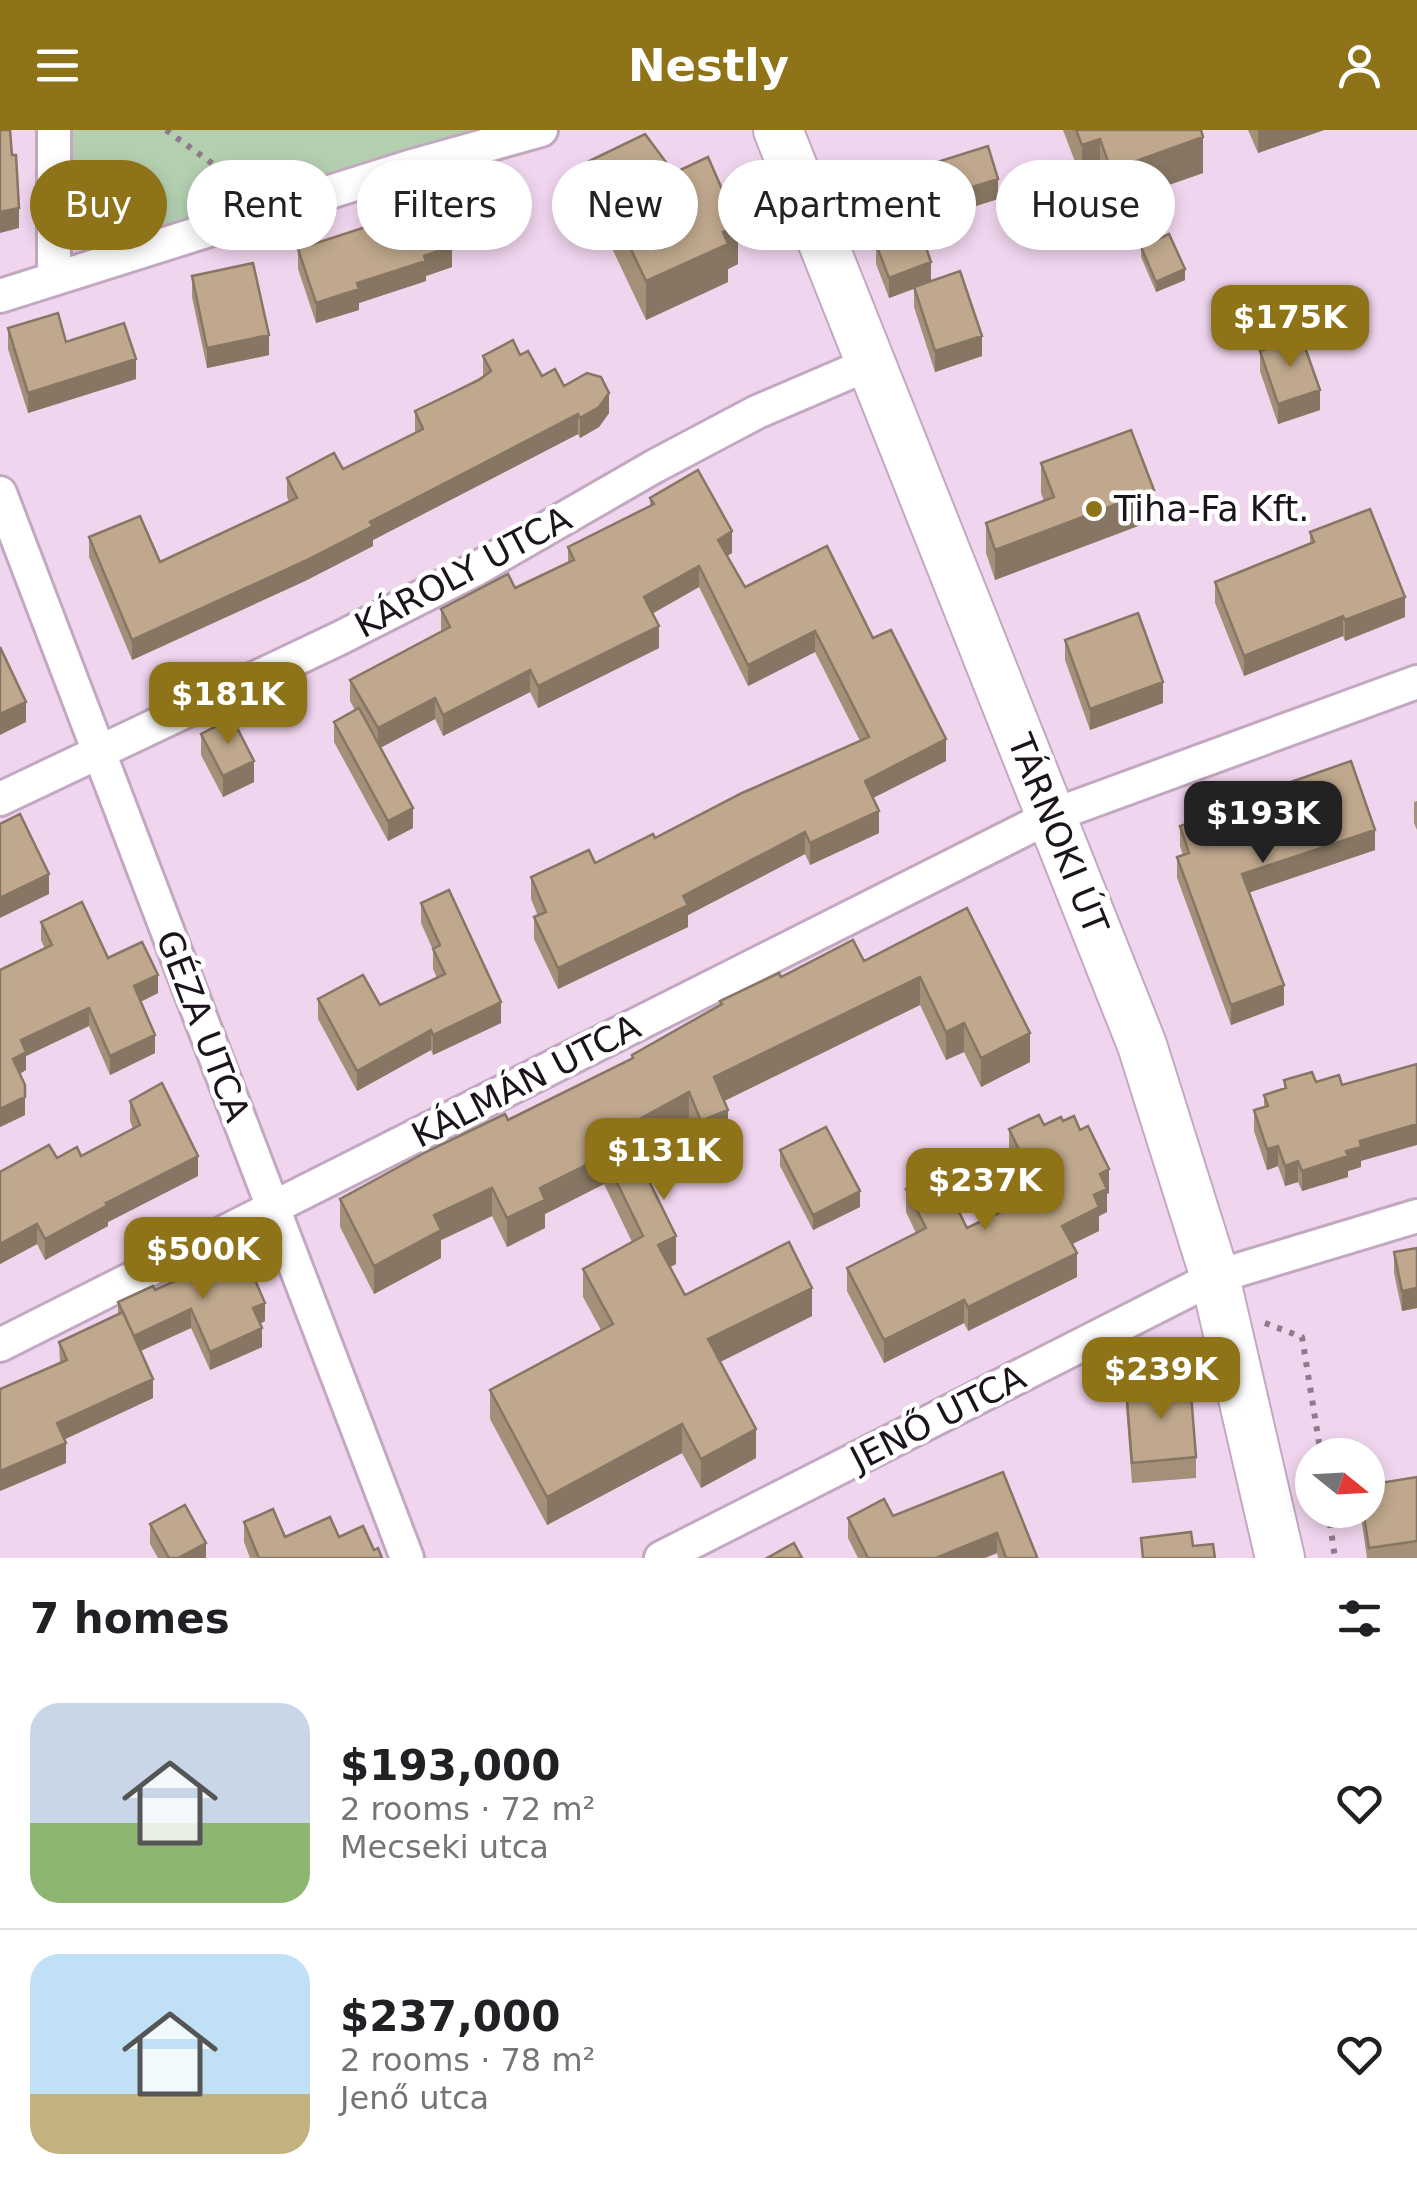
<!DOCTYPE html>
<html lang="en">
<head>
<meta charset="utf-8">
<style>
  body { margin:0; font-family:"DejaVu Sans",sans-serif; background:#f6f6f6; color:#202124; height:100vh; display:flex; flex-direction:column; font-size:38px; white-space:nowrap }
  * { box-sizing:border-box; margin:0 }
  p { font-size:32px; color:#757577 }
  .icon { flex:none; width:55px; height:55px; fill:none; stroke:currentColor; stroke-width:2; stroke-linecap:round; stroke-linejoin:round }
  .map { position:relative; height:1428px; overflow:hidden }
  .details { display:flex; flex-direction:column; background:#fff; flex:1 }
  .details>* { flex:none }
  .guide { position:absolute; left:30px; top:30px; width:1358px; height:90px; display:flex; gap:20px }
  .needle { width:65px; rotate:108deg }
  .tools { position:absolute; left:1295px; top:1308px; display:grid; gap:20px }
  .tools a { display:grid; place-items:center; width:90px; height:90px; border-radius:50%; background:#fff; box-shadow:0 5px 15px #0003; font-size:50px }
  .price { position:absolute; translate:-50% -85px; padding:0 22px; border-radius:20px; background:#8e7318; color:#fff; font-size:32px; line-height:65px; filter:drop-shadow(0 2px 5px #0008) }
  .price::after { content:''; position:absolute; left:50%; top:60px; width:30px; height:22px; margin-left:-15px; background:inherit; clip-path:polygon(0 0,100% 0,50% 100%) }
  .price.on { background:#222; color:#fff }
  ul { padding:0; list-style:none }
  li { display:flex; align-items:center; gap:30px; height:250px; padding:0 30px }
  li+li { border-top:2px solid #e0e0e0 }
  li span { display:grid; place-items:center; flex:none; width:280px; height:200px; border-radius:30px; color:#555 }
  li>.icon { margin-inline-start:auto }
  span .icon { width:120px; height:120px; fill:#fffc; stroke-width:1 }
  li b { font-size:42px }
  h2 { display:flex; justify-content:space-between; align-items:center; height:120px; padding:0 30px; font-size:42px }
  .pill { padding:0 35px; border-radius:45px; background:#fff; box-shadow:0 5px 15px #0003; font-size:35px; line-height:90px }
  .pill.on { background:#8e7318; color:#fff }
  header { display:flex; justify-content:space-between; align-items:center; height:130px; padding:0 30px; background:#8e7318; color:#fff; font-size:45px; font-weight:600 }
  .map>svg:first-child { display:block }
</style>
</head>
<body>
<header><svg class="icon" aria-label="menu" viewBox="0 0 24 24"><path d="M4 6h16M4 12h16M4 18h16"/></svg>Nestly<svg class="icon" aria-label="person" viewBox="0 0 24 24"><circle cx="12" cy="8" r="4"/><path d="M4 21q1-7 8-7t8 7"/></svg></header>
<div class="map">
<svg width="1417" height="1428" viewBox="0 0 1417 1428">
  <rect width="100%" height="100%" fill="#f0d5ee"/>
  <path fill="#b3cfb0" d="M 68,0 L 518,0 L 94,123 L 76,116 L 66,102 Z"/>
  <g fill="none" stroke-linecap="round" stroke-linejoin="round">
    <g stroke="#c2a8c0" stroke-width="38">
      <path id="street" d="M 54,0 L 54,147
        M 0,166 L 409,37 L 541,0
        M 0,363 L 407,1428
        M 0,669 L 340,508 L 476,439 L 655,336 L 757,282 L 869,234
        M 0,1215 L 1051,686 L 1417,552
        M 661,1428 L 1215,1147 L 1417,1086"/>
    </g>
    <g stroke="#c2a8c0" stroke-width="52">
      <path id="secondary" d="M 778,0 L 1142,915 L 1215,1147 L 1280,1428"/>
    </g>
    <path stroke="#8d7a8b" stroke-width="6" stroke-dasharray="5 8" stroke-linecap="butt" d="M 166,0 L 242,55
      M 1265,1193 L 1302,1207 L 1321,1325
      M 1328,1380 L 1335,1428"/>
    <use href="#street" stroke="#fff" stroke-width="32"/>
    <use href="#secondary" stroke="#fff" stroke-width="48"/>
  </g>
  <path fill="#a49079" d="M 1063,0 L 1201,0 L 1203,43 L 1111,75 L 1100,44 L 1082,50 Z
    M 1248,0 L 1324,0 L 1258,23 Z
    M 589,31 L 738,134 L 728,139 L 728,152 L 646,190 L 589,70 Z
    M 934,33 L 998,69 L 944,86 L 934,53 Z
    M 876,114 L 931,151 L 982,226 L 935,242 L 914,177 L 914,159 L 889,168 L 876,134 Z
    M 1141,117 L 1185,150 L 1156,162 L 1141,127 Z
    M 298,119 L 452,137 L 426,146 L 426,151 L 359,173 L 359,180 L 316,193 L 298,139 Z
    M 192,146 L 269,225 L 207,238 L 192,167 Z
    M 8,198 L 66,212 L 136,249 L 28,283 L 8,219 Z
    M 1260,221 L 1320,280 L 1278,294 L 1260,241 Z
    M 520,225 L 542,246 L 564,256 L 609,283 L 599,297 L 580,308 L 578,304 L 373,410 L 373,416 L 305,451 L 132,530 L 89,427 L 89,407 L 160,432 L 289,372 L 287,367 L 287,348 L 343,339 L 415,303 L 415,281 L 483,246 L 483,226 Z
    M 1041,333 L 1154,390 L 995,450 L 986,423 L 986,393 L 1044,371 L 1041,363 Z
    M 650,368 L 732,423 L 727,426 L 745,457 L 873,508 L 946,631 L 873,668 L 879,703 L 810,735 L 805,724 L 688,785 L 688,797 L 558,859 L 534,809 L 534,787 L 538,786 L 531,769 L 531,747 L 595,733 L 655,708 L 860,611 L 815,522 L 748,556 L 699,457 L 652,484 L 659,518 L 538,578 L 530,562 L 443,606 L 435,589 L 380,618 L 413,698 L 388,711 L 334,612 L 334,592 L 355,580 L 350,571 L 350,550 L 441,502 L 441,479 L 515,458 L 568,433 L 568,417 L 650,376 Z
    M 1310,402 L 1405,487 L 1345,511 L 1343,506 L 1244,546 L 1215,473 L 1215,452 L 1310,413 Z
    M 1065,510 L 1163,573 L 1090,600 L 1065,530 Z
    M 201,604 L 254,652 L 223,667 L 201,625 Z
    M 1285,654 L 1375,720 L 1248,763 L 1284,875 L 1231,895 L 1177,748 L 1177,727 L 1183,725 L 1180,716 L 1180,696 L 1285,661 Z
    M 1417,671 L 1417,700 L 1414,693 L 1414,672 Z
    M 421,773 L 501,893 L 433,925 L 431,920 L 357,961 L 318,889 L 318,869 L 380,875 L 437,848 L 433,839 L 433,820 L 421,793 Z
    M 967,778 L 1030,932 L 981,957 L 964,922 L 946,930 L 920,875 L 724,971 L 728,1008 L 701,1020 L 689,991 L 634,1020 L 676,1134 L 670,1137 L 685,1165 L 812,1186 L 720,1232 L 756,1328 L 701,1358 L 682,1323 L 547,1395 L 490,1289 L 490,1260 L 601,1200 L 583,1167 L 583,1139 L 632,1112 L 604,1054 L 545,1084 L 545,1098 L 507,1117 L 492,1086 L 441,1110 L 441,1128 L 374,1164 L 340,1097 L 340,1069 L 632,929 L 632,925 L 720,875 L 720,871 L 781,847 L 864,831 Z
    M 41,792 L 108,828 L 158,863 L 140,872 L 155,923 L 110,945 L 89,896 L 26,926 L 26,940 L 20,944 L 25,985 L 0,997 L 45,819 L 41,810 Z
    M 1284,950 L 1316,952 L 1361,1031 L 1361,1037 L 1348,1041 L 1348,1047 L 1302,1061 L 1298,1052 L 1285,1056 L 1278,1036 L 1267,1040 L 1254,1001 L 1254,980 L 1264,977 L 1264,965 L 1284,958 Z
    M 130,971 L 198,1046 L 108,1092 L 108,1096 L 45,1130 L 37,1114 L 0,1134 L 0,1042 L 57,1028 L 81,1026 L 133,999 L 130,991 Z
    M 1044,995 L 1109,1063 L 1107,1064 L 1107,1082 L 1099,1086 L 1099,1101 L 1072,1114 L 1077,1147 L 968,1201 L 964,1193 L 884,1233 L 847,1161 L 847,1138 L 916,1103 L 906,1082 L 906,1059 L 967,1098 L 1031,1067 L 1009,1023 L 1009,999 Z
    M 780,1020 L 860,1077 L 813,1100 L 780,1036 Z
    M 1417,1118 L 1417,1178 L 1402,1181 L 1394,1143 L 1394,1122 Z
    M 242,1120 L 265,1173 L 265,1191 L 260,1194 L 262,1198 L 262,1217 L 210,1240 L 191,1198 L 141,1221 L 153,1249 L 153,1268 L 64,1309 L 66,1313 L 66,1333 L 0,1361 L 0,1259 L 60,1233 L 59,1212 L 118,1185 L 118,1172 L 153,1156 L 155,1160 Z
    M 1126,1257 L 1196,1327 L 1196,1348 L 1132,1353 L 1126,1277 Z
    M 1003,1342 L 1037,1428 L 998,1428 L 997,1423 L 985,1428 L 858,1428 L 848,1408 L 848,1388 L 893,1386 Z
    M 1417,1347 L 1417,1428 L 1367,1428 L 1360,1380 L 1368,1380 Z
    M 244,1392 L 285,1407 L 339,1407 L 374,1420 L 382,1428 L 250,1428 L 244,1412 Z
    M 150,1394 L 206,1428 L 158,1428 L 150,1414 Z"/>
  <path fill="#867663" d="M 1258,0 L 1324,0 L 1258,23 Z
    M 1203,7 L 1203,43 L 1111,75 L 1111,40 Z
    M 1100,9 L 1100,44 L 1082,50 L 1082,15 Z
    M 998,49 L 998,69 L 944,86 L 944,66 Z
    M 19,78 L 19,98 L 0,103 L 0,82 Z
    M 738,96 L 738,134 L 728,139 L 728,152 L 646,190 L 646,151 L 723,102 Z
    M 452,116 L 452,137 L 426,146 L 426,151 L 359,173 L 359,180 L 316,193 L 316,173 L 357,153 L 424,126 Z
    M 931,132 L 931,152 L 889,168 L 889,148 Z
    M 1185,139 L 1185,150 L 1156,162 L 1156,152 Z
    M 269,205 L 269,225 L 207,238 L 207,218 Z
    M 982,206 L 982,226 L 935,242 L 935,221 Z
    M 136,229 L 136,249 L 28,283 L 28,263 Z
    M 1320,260 L 1320,280 L 1278,294 L 1278,274 Z
    M 609,263 L 609,283 L 599,297 L 580,308 L 580,288 Z
    M 578,284 L 578,304 L 373,410 L 373,416 L 305,451 L 132,530 L 132,510 L 370,392 Z
    M 1154,360 L 1154,390 L 995,450 L 995,420 Z
    M 732,401 L 732,423 L 718,431 L 718,410 Z
    M 699,436 L 699,457 L 644,488 L 644,467 Z
    M 1405,467 L 1405,487 L 1345,511 L 1345,490 Z
    M 1343,486 L 1343,506 L 1244,546 L 1244,526 Z
    M 659,496 L 659,518 L 538,578 L 538,556 Z
    M 815,501 L 815,522 L 748,556 L 748,535 Z
    M 530,540 L 530,562 L 443,606 L 443,585 Z
    M 1163,552 L 1163,573 L 1090,600 L 1090,579 Z
    M 435,568 L 435,589 L 378,619 L 378,598 Z
    M 26,572 L 26,592 L 0,605 L 0,584 Z
    M 946,609 L 946,631 L 865,672 L 865,651 Z
    M 254,631 L 254,652 L 223,667 L 223,646 Z
    M 413,678 L 413,698 L 388,711 L 388,691 Z
    M 879,681 L 879,703 L 810,735 L 810,713 Z
    M 1375,700 L 1375,720 L 1242,765 L 1242,744 Z
    M 805,702 L 805,724 L 688,785 L 688,797 L 558,859 L 558,838 L 683,766 Z
    M 49,744 L 49,764 L 0,788 L 0,768 Z
    M 158,845 L 158,863 L 134,875 L 134,856 Z
    M 920,847 L 920,875 L 714,976 L 714,947 Z
    M 1284,855 L 1284,875 L 1231,895 L 1231,875 Z
    M 501,872 L 501,893 L 433,925 L 433,905 Z
    M 89,878 L 89,896 L 26,926 L 26,940 L 13,947 L 13,929 L 21,910 Z
    M 964,893 L 964,922 L 946,930 L 946,902 Z
    M 431,900 L 431,920 L 357,961 L 357,941 Z
    M 1030,903 L 1030,932 L 981,957 L 981,928 Z
    M 155,905 L 155,923 L 110,945 L 110,926 Z
    M 689,962 L 689,991 L 623,1026 L 623,998 Z
    M 25,967 L 25,985 L 0,997 L 0,979 Z
    M 728,980 L 728,1008 L 701,1020 L 701,991 Z
    M 1417,994 L 1417,1015 L 1361,1031 L 1361,1037 L 1348,1041 L 1348,1047 L 1302,1061 L 1302,1041 L 1346,1021 L 1360,1011 Z
    M 1278,1016 L 1278,1036 L 1267,1040 L 1267,1019 Z
    M 198,1026 L 198,1046 L 108,1092 L 108,1096 L 45,1130 L 45,1109 L 106,1073 Z
    M 604,1026 L 604,1054 L 545,1084 L 545,1098 L 507,1117 L 507,1088 L 540,1058 Z
    M 1298,1031 L 1298,1052 L 1285,1056 L 1285,1036 Z
    M 1109,1039 L 1109,1063 L 1107,1064 L 1107,1082 L 1099,1086 L 1099,1101 L 1062,1119 L 1062,1096 L 1094,1065 L 1100,1044 Z
    M 492,1058 L 492,1086 L 441,1110 L 441,1128 L 374,1164 L 374,1136 L 434,1085 Z
    M 860,1061 L 860,1077 L 813,1100 L 813,1085 Z
    M 37,1094 L 37,1114 L 0,1134 L 0,1114 Z
    M 676,1106 L 676,1134 L 658,1143 L 658,1115 Z
    M 1077,1123 L 1077,1147 L 968,1201 L 968,1177 Z
    M 812,1158 L 812,1186 L 708,1238 L 708,1209 Z
    M 1417,1158 L 1417,1178 L 1402,1181 L 1402,1161 Z
    M 964,1170 L 964,1193 L 884,1233 L 884,1210 Z
    M 265,1173 L 265,1191 L 253,1197 L 253,1178 Z
    M 191,1179 L 191,1198 L 133,1224 L 133,1206 Z
    M 262,1198 L 262,1217 L 210,1240 L 210,1222 Z
    M 153,1249 L 153,1268 L 57,1313 L 57,1293 Z
    M 682,1294 L 682,1323 L 547,1395 L 547,1367 Z
    M 756,1299 L 756,1328 L 701,1358 L 701,1329 Z
    M 66,1313 L 66,1333 L 0,1361 L 0,1341 Z
    M 997,1403 L 997,1423 L 985,1428 L 936,1428 Z
    M 206,1413 L 206,1428 L 178,1428 Z"/>
  <path fill="#bfa88d" stroke="#867663" stroke-width="2.5" d="M 0,0 L 10,0 L 12,25 L 16,25 L 19,78 L 0,82 Z
    M 1076,0 L 1201,0 L 1203,7 L 1111,40 L 1100,9 L 1082,15 Z
    M 645,4 L 674,43 L 708,27 L 738,96 L 723,102 L 728,114 L 646,151 L 589,31 Z
    M 988,16 L 998,49 L 944,66 L 934,33 Z
    M 439,73 L 452,116 L 424,126 L 426,131 L 357,153 L 359,159 L 316,173 L 298,119 Z
    M 919,97 L 931,132 L 889,148 L 876,114 Z
    M 1169,104 L 1185,139 L 1156,152 L 1141,117 Z
    M 253,133 L 269,205 L 207,218 L 192,146 Z
    M 960,141 L 982,206 L 935,221 L 914,157 Z
    M 58,183 L 66,212 L 124,193 L 136,229 L 28,263 L 8,198 Z
    M 1301,206 L 1320,260 L 1278,274 L 1260,221 Z
    M 513,210 L 520,225 L 528,221 L 542,246 L 555,239 L 564,256 L 587,243 L 601,247 L 609,263 L 599,277 L 580,288 L 578,284 L 370,392 L 373,396 L 305,431 L 132,510 L 89,407 L 140,386 L 160,432 L 297,368 L 287,348 L 334,323 L 343,339 L 423,299 L 415,281 L 479,250 L 491,241 L 483,226 Z
    M 1131,300 L 1154,360 L 995,420 L 986,393 L 1054,367 L 1041,333 Z
    M 698,340 L 732,401 L 718,410 L 745,457 L 827,416 L 873,508 L 891,500 L 946,609 L 865,651 L 879,681 L 810,713 L 805,702 L 683,766 L 688,775 L 558,838 L 534,787 L 546,782 L 531,747 L 589,720 L 595,733 L 653,704 L 655,708 L 742,663 L 869,607 L 815,501 L 748,535 L 699,436 L 644,467 L 659,496 L 538,556 L 530,540 L 443,585 L 435,568 L 378,598 L 350,550 L 450,497 L 441,479 L 508,444 L 515,458 L 574,430 L 568,417 L 654,374 L 650,368 Z
    M 1370,379 L 1405,467 L 1345,490 L 1343,486 L 1244,526 L 1215,452 L 1314,412 L 1310,402 Z
    M 1138,483 L 1163,552 L 1090,579 L 1065,510 Z
    M 0,517 L 26,572 L 0,584 Z
    M 359,578 L 413,678 L 388,691 L 334,592 Z
    M 232,588 L 254,631 L 223,646 L 201,604 Z
    M 1351,631 L 1375,700 L 1242,744 L 1284,855 L 1231,875 L 1177,727 L 1189,723 L 1180,696 L 1287,661 L 1285,654 Z
    M 20,684 L 49,744 L 0,768 L 0,694 Z
    M 449,760 L 501,872 L 433,905 L 431,900 L 357,941 L 318,869 L 363,845 L 380,875 L 445,844 L 433,819 L 440,815 L 421,773 Z
    M 82,772 L 108,828 L 142,812 L 158,845 L 134,856 L 155,905 L 110,926 L 89,878 L 21,910 L 26,922 L 13,929 L 25,955 L 25,967 L 0,979 L 0,840 L 52,815 L 41,792 Z
    M 967,778 L 1030,903 L 981,928 L 964,893 L 946,902 L 920,847 L 714,947 L 728,980 L 701,991 L 689,962 L 623,998 L 676,1106 L 658,1115 L 685,1165 L 789,1112 L 812,1158 L 708,1209 L 756,1299 L 701,1329 L 682,1294 L 547,1367 L 490,1260 L 613,1194 L 583,1139 L 643,1106 L 604,1026 L 540,1058 L 545,1070 L 507,1088 L 492,1058 L 434,1085 L 441,1100 L 374,1136 L 340,1069 L 428,1021 L 505,984 L 508,990 L 633,928 L 632,925 L 722,874 L 720,871 L 779,843 L 781,847 L 853,810 L 864,831 Z
    M 1417,934 L 1417,994 L 1360,1011 L 1361,1017 L 1346,1021 L 1348,1026 L 1302,1041 L 1298,1031 L 1285,1036 L 1278,1016 L 1267,1019 L 1254,980 L 1268,976 L 1264,965 L 1286,958 L 1284,950 L 1312,942 L 1316,952 L 1339,945 L 1342,955 Z
    M 162,953 L 198,1026 L 106,1073 L 108,1075 L 45,1109 L 37,1094 L 0,1114 L 0,1042 L 49,1015 L 57,1028 L 77,1017 L 81,1026 L 140,995 L 130,971 Z
    M 1039,985 L 1044,995 L 1061,987 L 1063,991 L 1074,986 L 1080,1000 L 1088,996 L 1109,1039 L 1100,1044 L 1107,1059 L 1094,1065 L 1099,1077 L 1062,1096 L 1077,1123 L 968,1177 L 964,1170 L 884,1210 L 847,1138 L 926,1098 L 906,1059 L 939,1042 L 967,1098 L 1040,1063 L 1009,999 Z
    M 826,997 L 860,1061 L 813,1085 L 780,1020 Z
    M 1417,1118 L 1417,1158 L 1402,1161 L 1394,1122 Z
    M 242,1120 L 265,1173 L 253,1178 L 262,1198 L 210,1222 L 191,1179 L 134,1206 L 118,1172 L 153,1156 L 155,1160 Z
    M 123,1182 L 153,1249 L 57,1293 L 66,1313 L 0,1341 L 0,1259 L 67,1230 L 59,1212 Z
    M 1190,1251 L 1196,1327 L 1132,1333 L 1126,1257 Z
    M 1003,1342 L 1037,1427 L 1035,1428 L 1006,1428 L 997,1403 L 936,1428 L 868,1428 L 848,1388 L 884,1369 L 893,1386 Z
    M 1417,1347 L 1417,1411 L 1369,1418 L 1363,1380 L 1368,1380 L 1368,1355 Z
    M 185,1375 L 206,1413 L 178,1428 L 169,1428 L 150,1394 Z
    M 273,1379 L 285,1407 L 330,1387 L 339,1407 L 363,1396 L 374,1420 L 378,1418 L 382,1428 L 259,1428 L 244,1392 Z
    M 1191,1402 L 1193,1416 L 1213,1414 L 1215,1428 L 1143,1428 L 1141,1408 Z
    M 794,1413 L 802,1428 L 767,1428 Z"/>
  <circle fill="#8e7318" stroke="#fff" stroke-width="4" cx="1094" cy="379" r="10"/>
  <g text-anchor="middle" dominant-baseline="central" stroke-width="9" stroke-linejoin="round" paint-order="stroke">
    <g font-size="35" fill="#1d131c" stroke="#fff" text-anchor="start">
      <text x="1114" y="379">Tiha-Fa Kft.</text>
    </g>
    <g font-size="35" fill="#1d131c" stroke="#fff">
      <text transform="translate(463 442) rotate(-28)">KÁROLY UTCA</text>
      <text transform="translate(1058 704) rotate(68)">TÁRNOKI ÚT</text>
      <text transform="translate(203 896) rotate(69)">GÉZA UTCA</text>
      <text transform="translate(526 951) rotate(-27)">KÁLMÁN UTCA</text>
      <text transform="translate(938 1288) rotate(-27)">JENŐ UTCA</text>
    </g>
  </g>
</svg>
<div class="tools">
<a><svg class="needle" viewBox="-14 -14 28 28"><path d="M0-13l5 13h-10z" fill="#e53935"/><path d="M0 13l5-13h-10z" fill="#757577"/></svg></a>
</div>
<b class="price" style="left:1290px;top:240px">$175K</b>
<b class="price" style="left:228px;top:617px">$181K</b>
<b class="price on" style="left:1263px;top:736px">$193K</b>
<b class="price" style="left:664px;top:1073px">$131K</b>
<b class="price" style="left:985px;top:1103px">$237K</b>
<b class="price" style="left:203px;top:1172px">$500K</b>
<b class="price" style="left:1161px;top:1292px">$239K</b>
<div class="guide">
<a class="pill on">Buy</a>
<a class="pill">Rent</a>
<a class="pill">Filters</a>
<a class="pill">New</a>
<a class="pill">Apartment</a>
<a class="pill">House</a>
</div>
</div>
<section class="details">
<h2>7 homes<svg class="icon" aria-label="filters" viewBox="0 0 24 24"><path d="M4 7h16M4 17h16"/><circle cx="9" cy="7" r="2"/><circle cx="15" cy="17" r="2"/></svg></h2>
<ul>
<li><span style="background:linear-gradient(#c9d6e8 60%,#8fb573 0)"><svg class="icon" aria-label="home" viewBox="0 0 24 24"><path d="M3 11l9-7 9 7M6 9v11h12V9"/></svg></span><div><b>$193,000</b><p>2 rooms · 72 m²</p><p>Mecseki utca</p></div><svg class="icon" aria-label="heart" viewBox="0 0 24 24"><path d="M12 20l-8-8c-3-5 5-10 8-4 3-6 11-1 8 4z"/></svg></li>
<li><span style="background:linear-gradient(#bfe0f5 70%,#c2b280 0)"><svg class="icon" aria-label="home" viewBox="0 0 24 24"><path d="M3 11l9-7 9 7M6 9v11h12V9"/></svg></span><div><b>$237,000</b><p>2 rooms · 78 m²</p><p>Jenő utca</p></div><svg class="icon" aria-label="heart" viewBox="0 0 24 24"><path d="M12 20l-8-8c-3-5 5-10 8-4 3-6 11-1 8 4z"/></svg></li>
</ul>
</section>
</body>
</html>
